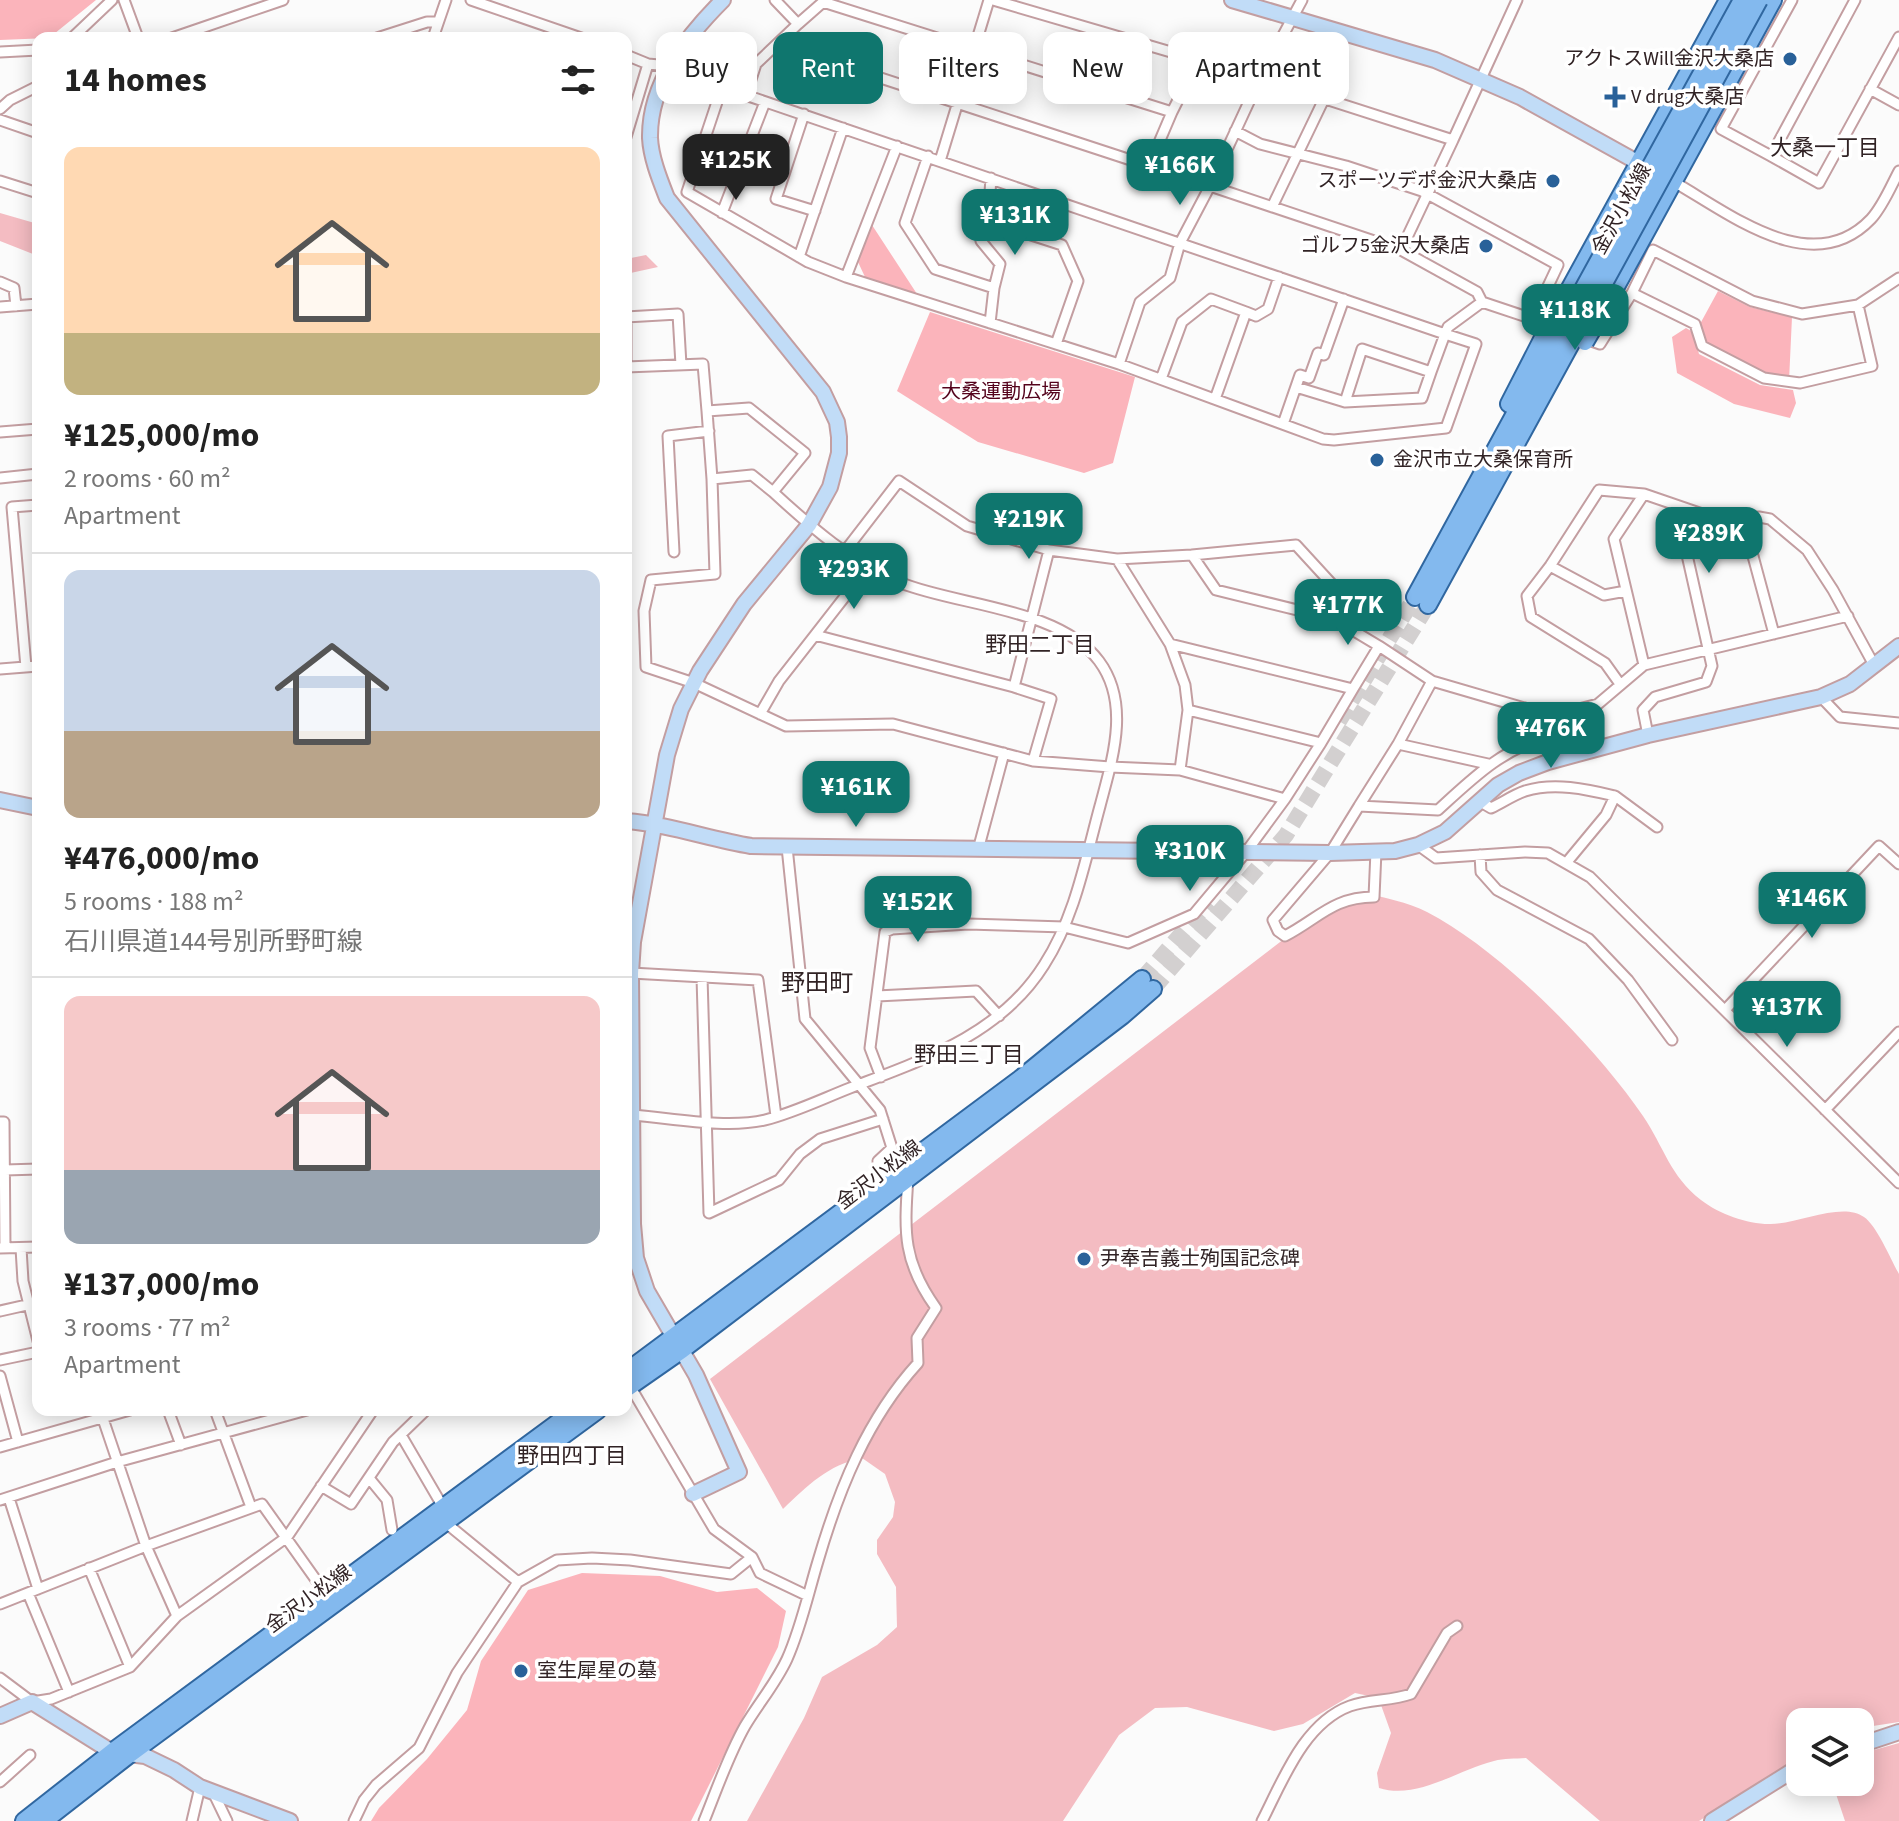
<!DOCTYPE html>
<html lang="en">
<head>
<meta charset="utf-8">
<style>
  body { margin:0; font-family:"Source Sans 3","Noto Sans JP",sans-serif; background:#f2f2f2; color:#222; height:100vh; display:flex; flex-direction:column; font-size:30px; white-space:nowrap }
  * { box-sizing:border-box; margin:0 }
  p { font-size:26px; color:#767676 }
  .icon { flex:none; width:44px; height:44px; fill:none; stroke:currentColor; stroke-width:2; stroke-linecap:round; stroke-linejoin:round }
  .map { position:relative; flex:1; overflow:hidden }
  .sheet { position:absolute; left:32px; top:32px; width:600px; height:1384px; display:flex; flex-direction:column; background:#fff; border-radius:16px; box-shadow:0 4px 20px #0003 }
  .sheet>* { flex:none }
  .banner { position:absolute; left:656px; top:32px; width:760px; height:72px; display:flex; gap:16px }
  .controls { position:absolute; left:1786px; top:1708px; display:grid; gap:16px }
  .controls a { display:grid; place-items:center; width:88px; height:88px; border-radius:16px; background:#fff; box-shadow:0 4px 20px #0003; font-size:40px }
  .price { position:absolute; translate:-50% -68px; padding:0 18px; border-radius:16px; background:#0f766e; color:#fff; font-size:26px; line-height:52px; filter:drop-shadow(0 2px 4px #0008) }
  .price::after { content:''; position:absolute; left:50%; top:48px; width:24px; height:18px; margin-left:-12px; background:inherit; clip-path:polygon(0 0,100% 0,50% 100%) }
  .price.selected { background:#222; color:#fff }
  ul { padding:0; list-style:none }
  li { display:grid; align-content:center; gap:16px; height:424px; padding:0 32px }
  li+li { border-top:2px solid #e0e0e0 }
  li span { display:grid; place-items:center; height:248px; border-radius:16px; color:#555 }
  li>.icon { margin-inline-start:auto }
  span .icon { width:144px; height:144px; fill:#fffc; stroke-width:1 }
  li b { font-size:34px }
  h2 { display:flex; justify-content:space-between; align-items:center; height:96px; padding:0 32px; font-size:34px }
  .pill { padding:0 28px; border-radius:16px; background:#fff; box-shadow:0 4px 20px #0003; font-size:28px; line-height:72px }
  .pill.selected { background:#0f766e; color:#fff }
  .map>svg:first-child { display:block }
</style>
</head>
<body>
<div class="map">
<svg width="1899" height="1821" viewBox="0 0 1899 1821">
  <rect width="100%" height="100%" fill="#fbfbfb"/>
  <path fill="#fbb4bb" d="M 0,0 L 96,0 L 49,38 L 0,40 Z
    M 872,225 L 917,294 L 865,277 L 858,262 Z
    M 1718,291 L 1750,307 L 1792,317 L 1789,381 L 1764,378 L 1709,349 L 1700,324 Z
    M 930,312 L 1135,377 L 1113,463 L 1084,473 L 978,442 L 897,391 Z
    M 1686,328 L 1693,332 L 1699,354 L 1760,385 L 1793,390 L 1796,403 L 1790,418 L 1734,404 L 1677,373 L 1672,337 Z
    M 582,1573 L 660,1576 L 717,1592 L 757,1588 L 786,1611 L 778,1647 L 691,1821 L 371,1821 L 379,1808 L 427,1759 L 467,1710 L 481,1661 L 528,1590 Z"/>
  <path fill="#f4bcc2" d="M 0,213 L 38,224 L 38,256 L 0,241 Z
    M 646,255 L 658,267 L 626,274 L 626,259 Z
    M 1363,892 C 1383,898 1408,902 1427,912 C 1502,951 1595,1046 1643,1116 C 1664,1147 1670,1176 1701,1200 C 1719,1214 1747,1224 1769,1224 C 1795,1225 1842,1201 1864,1217 C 1877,1226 1891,1260 1899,1274 L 1899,1722 L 1860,1728 L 1860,1722 L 1800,1722 L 1800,1757 L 1699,1821 L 1600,1821 L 1526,1758 C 1515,1759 1504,1758 1494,1761 C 1457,1770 1418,1800 1379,1788 L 1377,1773 L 1391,1733 L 1381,1705 L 1369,1696 L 1355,1693 L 1303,1724 L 1274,1731 L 1187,1707 L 1155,1708 L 1119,1735 L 1063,1821 L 747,1821 L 804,1718 L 822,1677 L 877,1645 L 897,1627 L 896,1587 L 877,1554 L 877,1540 L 893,1517 L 895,1502 L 885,1474 L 862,1458 C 828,1465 808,1485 783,1509 L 710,1379 L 1297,929 L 1317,922 Z
    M 1899,1743 L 1899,1821 L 1845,1821 L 1832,1782 L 1860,1782 L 1860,1754 Z"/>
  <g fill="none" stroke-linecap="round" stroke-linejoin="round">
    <path stroke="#d3d0d0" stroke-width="16" stroke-dasharray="16 8" stroke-linecap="butt" d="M 1339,721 L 1415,597
      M 1142,979 L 1209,902
      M 1153,989 L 1286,835 L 1428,605"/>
    <g stroke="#c39ea1" stroke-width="13">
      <path id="street" d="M 124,0 L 138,38
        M 471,0 L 581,38
        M 775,0 L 798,24 L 823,2 L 1172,112 L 1198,60
        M 993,0 L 1260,78 L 1453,140 L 1401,250
        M 1792,0 L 1721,129 L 1771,156 L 1855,0
        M 72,38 L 112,0
        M 172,38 L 283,0
        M 377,38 L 427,22 L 438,22
        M 433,38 L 446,0
        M 777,44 L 1210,186 L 1180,243 L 1170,278 L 1140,302 L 1119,364
        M 0,52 L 38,50
        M 626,55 L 648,64 L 669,66 L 722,87 L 1445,334 L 1448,327 L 1482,302 L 1477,292 L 1401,250 L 1210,186 L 1260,78 L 1302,0
        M 722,87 L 687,192 L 808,262 L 846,277 L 1119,364 L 1323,439 L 1334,440 L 1446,428 L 1476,344 L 1445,334 L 1431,372 L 1362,349 L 1345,402 L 1296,387
        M 1870,89 L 1899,105
        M 746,95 L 756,64 L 798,24
        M 0,109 L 10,100 L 38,86
        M 804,114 L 776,199 L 815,211
        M 0,120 L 38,133
        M 1235,131 L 1260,144 L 1346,166 L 1422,191 L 1558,265 L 1533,318
        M 626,137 L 648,64
        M 1453,140 L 1517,0
        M 928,156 L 905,223 L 935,269 L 994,288 L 990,323
        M 1771,156 L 1819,183 L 1899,37
        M 940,161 L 989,0
        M 1149,166 L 1172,112
        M 991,178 L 988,221 L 1062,245 L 1078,281 L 1056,344
        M 0,181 L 38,193
        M 1674,182 C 1729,213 1812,281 1871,219 C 1883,206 1891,186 1899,171
        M 1272,207 L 1324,99
        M 722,213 L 765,102
        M 988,221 L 981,241 L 1000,264 L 994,288
        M 799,257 L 843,128
        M 846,277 L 897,146
        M 0,282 L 14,288 L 16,306
        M 1482,302 L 1551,325
        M 1858,305 L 1872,366 L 1800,383 L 1764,378 L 1702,346 L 1695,324 L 1632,293 L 1653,250 L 1752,301 L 1802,314 L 1858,305 L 1899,278
        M 0,307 L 38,304
        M 1583,338 L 1600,344 L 1632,293
        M 626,362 L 626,317 L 678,314 L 681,365
        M 626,367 L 703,364 L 707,411 L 749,408 L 805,453 L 773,492 C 811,527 852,563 901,583 C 959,606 1060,608 1099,661 C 1131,704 1112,760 1100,806 C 1085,861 1075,917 1044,965 C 1000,1035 923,1060 850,1088 C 822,1099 793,1113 765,1120 C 726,1129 672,1118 632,1115
        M 1161,379 L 1182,322 L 1211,299 L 1246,312
        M 1215,399 L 1246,312 L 1256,316 L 1268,309 L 1279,277
        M 1345,402 L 1422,398 L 1431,372
        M 707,411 L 712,479 L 752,475 L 773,492
        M 1283,424 L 1300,375 L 1309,378 L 1318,353 L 1324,355 L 1344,299
        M 0,432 L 38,429
        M 0,478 L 38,474
        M 712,479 L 715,574 L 651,580 L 644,611 L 646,667 L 694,683 L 786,726 L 893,724 L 1033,761 L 1110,767 L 1180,770 L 1188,710 L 1185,685 L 1170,644 L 1353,689 L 1379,646 L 1432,681
        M 1644,494 L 1614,539 L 1644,665
        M 1743,519 L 1774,634
        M 845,551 L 899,481 L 967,526 L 1049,550
        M 674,552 L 668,436 L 709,431
        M 1117,559 L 1192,555 L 1216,590 L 1334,619 L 1340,593 L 1296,545 L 1192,555
        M 1550,566 L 1604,595 L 1626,591
        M 1334,619 L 1379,646
        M 815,635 L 868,567
        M 26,667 L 12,507 L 38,505
        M 0,669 L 38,666
        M 1620,684 L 1605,663 L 1531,617 L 1527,596 L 1550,566 L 1599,490 L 1644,494 L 1717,519 L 1759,517 L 1770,519 L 1807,550 L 1833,590 L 1874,665
        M 1821,697 L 1840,717 L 1899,723
        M 760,714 L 779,681 L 815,635 L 1014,687
        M 1648,735 L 1643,710 L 1655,697 L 1706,682 L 1712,666 L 1676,506
        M 1321,743 L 1353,689
        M 1398,744 L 1432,681 L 1552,716
        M 1033,761 L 1051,699 L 1014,687 L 1049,550 L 1117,559 L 1170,644
        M 1180,770 L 1285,799 L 1321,743 L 1188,710
        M 1479,801 L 1491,808 C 1502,803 1513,795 1525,791 C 1554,782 1586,789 1615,796
        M 1359,806 L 1398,744 L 1488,764
        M 1418,845 L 1436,858 L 1525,852 L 1548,853 L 1590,877 L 1899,1183
        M 787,847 L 805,1019 L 880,1110 L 892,1148 L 878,1161 L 885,1170 L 895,1169
        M 978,850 L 1004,753
        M 1376,851 L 1374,897 C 1333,897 1318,919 1285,936 L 1278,931 L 1273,920 L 1330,853 L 1359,806 L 1438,810 C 1474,777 1502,749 1550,736 L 1552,716 L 1598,704 L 1644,665 L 1848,616
        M 1480,855 L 1481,872 L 1497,890 L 1589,939 L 1628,980 L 1672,1040
        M 1567,862 L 1606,815 L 1615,796 L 1657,827
        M 631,973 L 758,980 L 776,1116
        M 702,977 L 709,1213 L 779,1180 L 800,1154 L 820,1139 L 883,1119
        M 877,996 L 976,991 L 999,1016
        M 1725,1010 L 1879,846 L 1899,864
        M 881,1077 L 870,1048 L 885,932 L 892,929 L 968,924 L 1064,927 L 1128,943 L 1194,914 L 1246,852 L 1285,799
        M 1825,1110 L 1899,1032
        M 0,1122 L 4,1122 L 5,1248
        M 5,1170 L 38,1169
        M 0,1248 L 38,1247
        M 21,1248 L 23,1281 L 38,1341
        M 0,1311 L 31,1304
        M 0,1360 L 38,1352
        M 0,1376 L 18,1442
        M 630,1386 L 714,1529 L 752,1557 L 760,1573 L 808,1596
        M 100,1410 L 146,1546 L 177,1616
        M 168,1410 L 181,1445
        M 215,1410 L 251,1507
        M 401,1435 L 443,1507
        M 0,1447 L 130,1410
        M 369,1478 L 387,1500 L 392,1530
        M 321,1486 L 351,1504 L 393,1442 L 426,1410
        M 9,1498 L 38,1589
        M 0,1500 L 117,1462 L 307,1410
        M 446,1523 L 518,1582
        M 89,1568 L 130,1667
        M 28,1593 L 69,1692
        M 0,1604 L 146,1546 L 262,1504 L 326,1594
        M 0,1678 L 32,1702 L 51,1699 L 130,1667 L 177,1616 L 287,1537 L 373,1410
        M 0,1782 L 30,1755
        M 213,1792 L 227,1821
        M 192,1821 L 200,1787
        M 354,1821 L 364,1800 L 376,1785 L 419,1748 L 457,1673 L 518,1582 L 557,1560 L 592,1558 L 630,1560 L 731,1574 L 752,1557
        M 704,1821 C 717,1789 728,1756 745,1726 C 758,1704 776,1683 787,1659 C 801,1628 808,1594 818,1561 C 839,1489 867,1419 918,1363 L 917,1338 L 936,1308 C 903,1262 904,1233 908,1178
        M 1262,1821 C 1283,1780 1304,1723 1350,1706 C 1370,1699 1392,1701 1411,1694 L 1447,1633 L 1457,1626"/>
    </g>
    <g stroke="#c39ea1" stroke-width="18">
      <path id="secondary" d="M 1232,0 L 1435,60 L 1520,97 L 1646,167
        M 0,800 L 38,808
        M 626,821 C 668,824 709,839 751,846 L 1330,853 L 1395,851 L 1418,845 L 1445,832 L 1498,785 L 1519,773 L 1548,762 L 1648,735 L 1821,697 L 1850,684 L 1899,646
        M 693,1494 L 739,1472 L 696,1375 L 647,1291 L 636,1258 L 633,1224 L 631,973 L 633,942 L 667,755 L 681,709 L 700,671 L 744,604 L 809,525 L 830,487 L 839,453 L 839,437 L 837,422 L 823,392 L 667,198 C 660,180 651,158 650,138 C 649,83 687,36 723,0
        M 0,1716 L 32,1702 L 112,1752 L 145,1756 L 174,1770 L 200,1787 L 290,1821
        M 1860,1745 L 1899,1732
        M 1712,1821 L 1800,1766"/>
    </g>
    <g stroke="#3067a0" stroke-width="20">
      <path id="primary" d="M 1558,310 L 1728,0
        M 1596,323 L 1773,0
        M 1509,404 L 1547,330
        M 1415,597 L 1559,333
        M 1428,605 L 1574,338
        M 626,1372 L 1020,1079 L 1142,979
        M 626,1389 L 682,1350 L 1122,1016 L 1153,989
        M 24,1821 L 112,1752 L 575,1410
        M 44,1821 L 130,1754 L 598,1410"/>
    </g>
    <use href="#street" stroke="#fff" stroke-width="9"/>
    <use href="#secondary" stroke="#c1dcf7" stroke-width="14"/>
    <use href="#primary" stroke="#83b9ee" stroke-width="16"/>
    <g stroke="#3067a0" stroke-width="20" stroke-linecap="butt">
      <path id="primary-bridge" d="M 1547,330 L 1558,310
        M 1559,333 L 1742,0
        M 1574,338 L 1759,0
        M 1585,342 L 1596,323"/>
    </g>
    <use href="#primary-bridge" stroke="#83b9ee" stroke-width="16"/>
  </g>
  <g fill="#296199" stroke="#fff" stroke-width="3">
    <circle cx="1790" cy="59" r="8"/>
    <path d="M1611 85h8v8h8v8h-8v8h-8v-8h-8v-8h8z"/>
    <circle cx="1553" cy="181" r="8"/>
    <circle cx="1486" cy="246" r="8"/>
    <circle cx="1377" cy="460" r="8"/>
    <circle cx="1084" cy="1259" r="8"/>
    <circle cx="521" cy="1671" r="8"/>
  </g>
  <g text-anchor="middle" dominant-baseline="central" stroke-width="7" stroke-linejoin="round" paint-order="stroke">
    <g font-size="20" fill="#312325" stroke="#fff" text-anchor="start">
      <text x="1774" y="59" text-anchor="end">アクトスWill金沢大桑店</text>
      <text x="1631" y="97">V drug大桑店</text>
      <text x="1537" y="181" text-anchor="end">スポーツデポ金沢大桑店</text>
      <text x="1470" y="246" text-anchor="end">ゴルフ5金沢大桑店</text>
      <text x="1393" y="460">金沢市立大桑保育所</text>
      <text x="1100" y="1259">尹奉吉義士殉国記念碑</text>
      <text x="537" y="1671">室生犀星の墓</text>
    </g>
    <g font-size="20" fill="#312325" stroke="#fff">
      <text transform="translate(1622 209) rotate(-61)">金沢小松線</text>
      <text transform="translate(879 1175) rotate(-37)">金沢小松線</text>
      <text transform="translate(309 1599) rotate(-36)">金沢小松線</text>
    </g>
    <g font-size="20" fill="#54031c" stroke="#fff">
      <text x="1001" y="392">大桑運動広場</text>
    </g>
    <g font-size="22" fill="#312325" stroke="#fff">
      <text x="1825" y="148">大桑一丁目</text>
      <text x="1040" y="645">野田二丁目</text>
      <text x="969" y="1055">野田三丁目</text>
      <text x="572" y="1456">野田四丁目</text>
    </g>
    <g font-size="24" fill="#312325" stroke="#fff">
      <text x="817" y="983">野田町</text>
    </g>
  </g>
</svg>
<div class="controls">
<a><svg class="icon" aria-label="layers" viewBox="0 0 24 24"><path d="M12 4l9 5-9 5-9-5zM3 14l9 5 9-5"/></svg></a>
</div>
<b class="price selected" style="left:736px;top:202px">¥125K</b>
<b class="price" style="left:1180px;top:207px">¥166K</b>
<b class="price" style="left:1015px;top:257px">¥131K</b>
<b class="price" style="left:1575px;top:352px">¥118K</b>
<b class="price" style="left:1029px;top:561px">¥219K</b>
<b class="price" style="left:1709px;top:575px">¥289K</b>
<b class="price" style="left:854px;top:611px">¥293K</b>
<b class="price" style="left:1348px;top:647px">¥177K</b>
<b class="price" style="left:1551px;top:770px">¥476K</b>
<b class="price" style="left:856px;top:829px">¥161K</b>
<b class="price" style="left:1190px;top:893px">¥310K</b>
<b class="price" style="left:1812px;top:940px">¥146K</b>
<b class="price" style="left:918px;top:944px">¥152K</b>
<b class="price" style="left:1787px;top:1049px">¥137K</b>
<div class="banner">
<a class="pill">Buy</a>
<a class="pill selected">Rent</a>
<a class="pill">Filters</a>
<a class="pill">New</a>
<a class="pill">Apartment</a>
</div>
<section class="sheet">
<h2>14 homes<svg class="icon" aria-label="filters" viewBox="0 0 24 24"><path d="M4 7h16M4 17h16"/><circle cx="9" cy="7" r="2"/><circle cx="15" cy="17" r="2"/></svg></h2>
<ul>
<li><span style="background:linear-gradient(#ffd9b3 75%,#c2b280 0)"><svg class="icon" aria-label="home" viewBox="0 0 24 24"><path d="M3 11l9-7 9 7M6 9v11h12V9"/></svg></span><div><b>¥125,000/mo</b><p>2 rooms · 60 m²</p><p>Apartment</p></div></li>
<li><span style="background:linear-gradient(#c9d6e8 65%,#b9a48a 0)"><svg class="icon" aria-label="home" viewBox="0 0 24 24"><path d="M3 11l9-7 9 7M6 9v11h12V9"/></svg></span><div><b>¥476,000/mo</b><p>5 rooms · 188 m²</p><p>石川県道144号別所野町線</p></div></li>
<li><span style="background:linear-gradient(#f6c9c9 70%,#9aa5b1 0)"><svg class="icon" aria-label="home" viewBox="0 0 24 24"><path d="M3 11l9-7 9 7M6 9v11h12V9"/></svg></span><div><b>¥137,000/mo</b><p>3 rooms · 77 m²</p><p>Apartment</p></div></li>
</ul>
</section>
</div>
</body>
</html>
